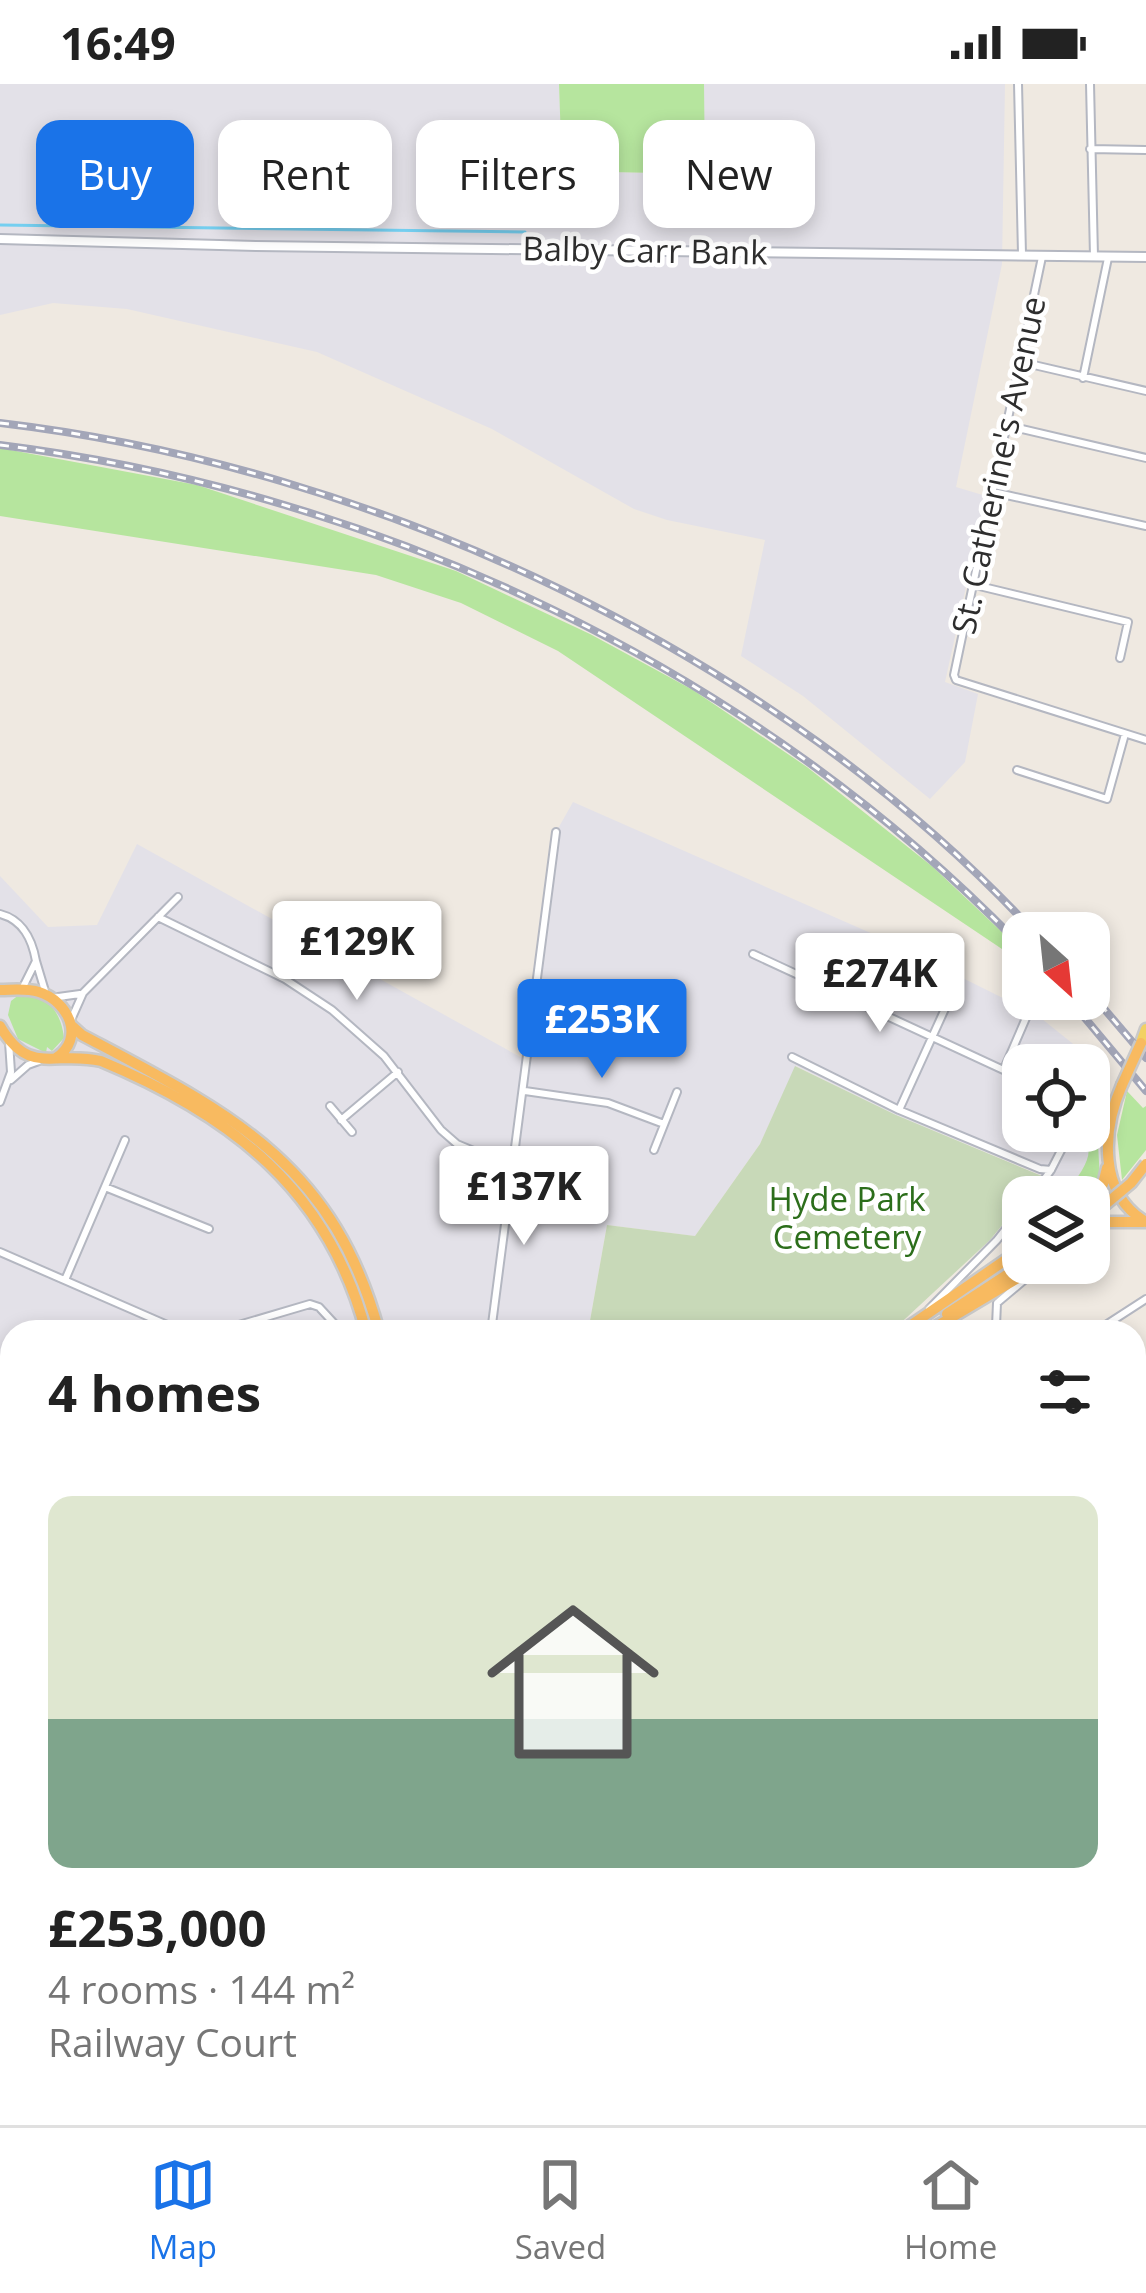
<!DOCTYPE html>
<html lang="en">
<head>
<meta charset="utf-8">
<style>
  body { margin:0; font-family:"Open Sans",sans-serif; background:#f6f6f6; color:#222; height:100vh; display:flex; flex-direction:column; font-size:45px; white-space:nowrap }
  * { box-sizing:border-box; margin:0 }
  p { font-size:39px; color:#767676 }
  .icon { flex:none; width:66px; height:66px; fill:none; stroke:currentColor; stroke-width:2; stroke-linecap:round; stroke-linejoin:round }
  .map { position:relative; flex:1; overflow:hidden }
  .details { position:absolute; left:0px; top:1236px; width:1146px; height:807px; display:flex; flex-direction:column; background:#fff; border-radius:36px 36px 0 0; box-shadow:0 6px 18px #0003 }
  .details>* { flex:none }
  .guide { position:absolute; left:36px; top:36px; width:1074px; height:108px; display:flex; gap:24px }
  .needle { width:78px; rotate:153deg }
  .fabs { position:absolute; left:1002px; top:828px; display:grid; gap:24px }
  .fabs a { display:grid; place-items:center; width:108px; height:108px; border-radius:24px; background:#fff; box-shadow:0 6px 18px #0003; font-size:60px }
  .price { position:absolute; translate:-50% -102px; padding:0 27px; border-radius:12px; background:#fff; color:#222; font-size:39px; line-height:78px; filter:drop-shadow(0 3px 6px #0008) }
  .price::after { content:''; position:absolute; left:50%; top:72px; width:36px; height:27px; margin-left:-18px; background:inherit; clip-path:polygon(0 0,100% 0,50% 100%) }
  .price.active { background:#1a73e8; color:#fff }
  ul { padding:0; list-style:none }
  li { display:grid; align-content:center; gap:24px; height:636px; padding:0 48px }
  li+li { border-top:3px solid #e0e0e0 }
  li span { display:grid; place-items:center; height:372px; border-radius:24px; color:#555 }
  li>.icon { margin-inline-start:auto }
  span .icon { width:216px; height:216px; fill:#fffc; stroke-width:1 }
  li b { font-size:51px }
  h2 { display:flex; justify-content:space-between; align-items:center; height:144px; padding:0 48px; font-size:51px }
  .chip { padding:0 42px; border-radius:24px; background:#fff; box-shadow:0 6px 18px #0003; font-size:42px; line-height:108px }
  .chip.active { background:#1a73e8; color:#fff }
  .status { display:flex; justify-content:space-between; align-items:center; height:84px; padding:0 60px; background:#fff; direction:ltr }
  .status svg { height:33px; fill:currentColor }
  .dock { display:flex; justify-content:space-around; align-items:center; height:168px; border-top:3px solid #e0e0e0; background:#fff; font-size:33px; color:#767676 }
  .dock a { display:grid; justify-items:center; gap:6px }
  .dock .active { color:#1a73e8 }
  .map>svg:first-child { display:block }
</style>
</head>
<body>
<div class="status"><b>16:49</b><svg viewBox="0 0 49 12"><path d="M0 12V9h3v3zM5 12V6h3v6zM10 12V3h3v9zM15 12V0h3v12zM26 1h20v11H26zM47 4h2v5h-2z"/></svg></div>
<div class="map">
<svg width="1146" height="2041" viewBox="0 0 1146 2041">
  <rect width="100%" height="100%" fill="#efe9e1"/>
  <path fill="#e3e1e8" fill-rule="evenodd" d="M 0,0 L 559,0 L 563,87 L 704,90 L 704,0 L 1005,0 L 1002,180 L 956,403 L 986,412 L 945,598 L 978,610 L 965,678 L 930,715 L 803,612 L 741,572 L 765,456 L 667,436 L 634,425 L 492,345 L 317,268 L 127,225 L 53,219 L 0,231 Z
    M 573,718 L 882,854 L 1037,931 L 1097,979 L 1108,995 L 1097,1042 L 1102,1088 L 1085,1113 L 1025,1113 L 1041,1091 L 896,1031 L 796,982 L 760,1060 L 695,1152 L 607,1141 L 588,1248 L 12,1248 L 12,1538 L 0,1546 L 0,792 L 48,843 L 97,841 L 137,760 L 522,974 L 551,757 ZM 1023,981 L 1089,981 L 1089,1047 L 1023,1047 Z"/>
  <path fill="#b6e59e" d="M 559,0 L 704,0 L 705,90 L 562,87 Z
    M 0,364 L 197,401 L 456,487 L 590,550 L 693,606 L 807,683 L 933,783 L 1023,868 L 1023,879 L 558,567 L 461,519 L 376,491 L 0,432 Z
    M 20,910 C 48,910 61,928 64,954 L 52,967 L 47,963 L 46,969 L 18,955 L 8,931 L 11,917 Z
    M 1127,1007 L 1143,1024 L 1146,1022 L 1146,1066 L 1122,1096 L 1117,1051 Z
    M 1089,1035 L 1097,1042 L 1100,1096 L 1085,1113 L 1069,1113 L 1068,1107 C 1081,1087 1100,1068 1080,1047 L 1089,1047 Z
    M 38,2031 L 222,2031 L 232,2041 L 25,2041 Z"/>
  <path fill="#c8d9b8" d="M 795,982 L 896,1031 L 1042,1092 L 990,1156 L 891,1248 L 588,1248 L 607,1141 L 695,1152 L 760,1060 Z"/>
  <g fill="none" stroke-linecap="round" stroke-linejoin="round">
    <path stroke="#75cff0" stroke-width="3" d="M 0,141 L 525,148"/>
    <g stroke="#b4b7c1" stroke-width="9">
      <path id="pedestrian" d="M 1098,2041 L 1100,2031"/>
    </g>
    <g stroke="#b4b7c1" stroke-width="10">
      <path id="minor" d="M 1018,0 L 1022,170
        M 1090,0 L 1094,172
        M 1090,65 L 1146,66
        M 1042,173 L 954,591 L 956,596 L 1146,656
        M 1021,278 L 1146,307
        M 1083,294 L 1108,174
        M 1009,342 L 1146,374
        M 993,408 L 1146,442
        M 975,501 L 1128,538 L 1120,574
        M 1017,686 L 1107,715 L 1125,650
        M 0,830 C 23,836 32,855 36,877
        M 158,833 L 285,895 L 332,926 L 384,972 L 441,1046 L 457,1060 L 481,1070 L 515,1074
        M 753,870 L 1023,995
        M 22,905 L 36,877 L 45,907
        M 51,914 L 80,910
        M 857,915 L 884,859
        M 71,936 L 83,909 L 178,813
        M 792,973 L 899,1026 L 1040,1085 L 1051,1086
        M 1004,985 L 1026,934
        M 11,996 L 28,981 L 39,977
        M 525,1007 L 608,1019 L 664,1040
        M 0,1018 L 11,988 L 9,958
        M 330,1022 L 352,1048
        M 899,1026 L 959,894
        M 1089,1029 L 1109,1031
        M 341,1036 L 398,988
        M 654,1066 L 677,1008
        M 105,1103 L 209,1145
        M 1031,1113 L 1051,1086 L 1071,1047
        M 0,1168 L 172,1243 L 196,1248
        M 65,1196 L 125,1056
        M 929,1225 L 997,1156 L 1023,1123
        M 996,1242 L 997,1219 L 1029,1192
        M 215,1248 L 310,1220 L 319,1223 L 342,1248
        M 491,1248 L 556,748
        M 953,1248 L 984,1241 L 1011,1248
        M 1095,1248 L 1146,1215
        M 1134,1324 L 1146,1334
        M 1134,1412 L 1146,1408
        M 0,1581 L 12,1591
        M 0,1682 L 12,1692
        M 1134,1700 L 1146,1685
        M 0,1799 L 12,1808
        M 0,1905 L 8,1895
        M 1134,1941 L 1146,1944
        M 0,1949 L 12,1962
        M 298,2031 L 310,2041
        M 425,2041 L 428,2031
        M 512,2041 L 516,2031
        M 591,2041 L 595,2031
        M 655,2041 L 657,2031
        M 692,2041 L 695,2031
        M 723,2041 L 725,2031
        M 862,2041 L 864,2031
        M 993,2041 L 996,2031"/>
    </g>
    <g stroke="#b4b7c1" stroke-width="12">
      <path id="tertiary" d="M 0,155 L 256,162 L 1146,173
        M 761,2041 L 763,2031"/>
    </g>
    <g stroke="#c9c9c9" stroke-width="15">
      <path id="primary" d="M 1141,959 L 1146,945"/>
    </g>
    <g stroke="#c9c9c9" stroke-width="15">
      <path id="trunk" d="M 0,906 C 13,906 26,904 39,908 C 68,917 86,954 56,974
        M 0,942 C 29,993 55,966 101,977 C 231,1031 329,1106 366,1248
        M 72,942 L 82,951 C 227,1028 333,1077 379,1248
        M 1122,1001 C 1102,1046 1098,1110 1146,1138
        M 1089,1117 L 1103,1100 L 1107,1084
        M 1089,1148 L 1107,1138 L 1143,1138
        M 947,1230 L 1025,1179
        M 901,1248 L 1023,1164
        M 927,1248 L 1043,1179
        M 1134,1789 L 1146,1793
        M 1134,1808 L 1146,1812
        M 0,2041 L 12,2031
        M 25,2041 L 37,2031"/>
    </g>
    <use href="#pedestrian" stroke="#fff" stroke-width="4.5"/>
    <use href="#minor" stroke="#fff" stroke-width="6"/>
    <use href="#tertiary" stroke="#fff" stroke-width="8"/>
    <use href="#primary" stroke="#f2d163" stroke-width="10"/>
    <use href="#trunk" stroke="#f8ba60" stroke-width="10"/>
    <g stroke="#a3a6b8" stroke-width="8">
      <path id="rail" d="M 0,339 C 375,383 778,570 1035,849
        M 0,361 C 380,408 757,587 1023,864
        M 1089,907 L 1146,974
        M 1069,915 L 1146,1007"/>
    </g>
    <use href="#rail" stroke="#fff" stroke-width="3" stroke-dasharray="9" stroke-linecap="butt"/>
    <g stroke="#c9c9c9" stroke-width="15" stroke-linecap="butt">
      <path id="trunk-bridge" d="M 1122,1001 L 1141,959
        M 1089,1134 L 1131,1099 L 1146,1080"/>
    </g>
    <use href="#trunk-bridge" stroke="#f8ba60" stroke-width="10"/>
  </g>
  <g text-anchor="middle" dominant-baseline="central" stroke-width="9" stroke-linejoin="round" paint-order="stroke">
    <g font-size="33" fill="#2e2e2e" stroke="#fff">
      <text transform="translate(645 166) rotate(1)">Balby Carr Bank</text>
      <text transform="translate(998 381) rotate(-78)">St. Catherine's Avenue</text>
    </g>
    <g font-size="33" fill="#2c6e1b" stroke="#fff">
      <text x="847" y="1114">Hyde Park<tspan x="847" dy="38">Cemetery</tspan></text>
    </g>
  </g>
</svg>
<div class="fabs">
<a><svg class="needle" viewBox="-14 -14 28 28"><path d="M0-13l5 13h-10z" fill="#e53935"/><path d="M0 13l5-13h-10z" fill="#767676"/></svg></a>
<a><svg class="icon" aria-label="locate" viewBox="0 0 24 24"><circle cx="12" cy="12" r="6"/><path d="M12 2v4M12 18v4M2 12h4M18 12h4"/></svg></a>
<a><svg class="icon" aria-label="layers" viewBox="0 0 24 24"><path d="M12 4l9 5-9 5-9-5zM3 14l9 5 9-5"/></svg></a>
</div>
<b class="price" style="left:357px;top:919px">£129K</b>
<b class="price" style="left:880px;top:951px">£274K</b>
<b class="price active" style="left:602px;top:997px">£253K</b>
<b class="price" style="left:524px;top:1164px">£137K</b>
<div class="guide">
<a class="chip active">Buy</a>
<a class="chip">Rent</a>
<a class="chip">Filters</a>
<a class="chip">New</a>
</div>
<section class="details">
<h2>4 homes<svg class="icon" aria-label="filters" viewBox="0 0 24 24"><path d="M4 7h16M4 17h16"/><circle cx="9" cy="7" r="2"/><circle cx="15" cy="17" r="2"/></svg></h2>
<ul>
<li><span style="background:linear-gradient(#dfe7d0 60%,#7fa58c 0)"><svg class="icon" aria-label="home" viewBox="0 0 24 24"><path d="M3 11l9-7 9 7M6 9v11h12V9"/></svg></span><div><b>£253,000</b><p>4 rooms · 144 m²</p><p>Railway Court</p></div></li>
</ul>
</section>
</div>
<nav class="dock">
<a class="active"><svg class="icon" aria-label="map" viewBox="0 0 24 24"><path d="M3 6l6-2 6 2 6-2v14l-6 2-6-2-6 2zM9 4v14M15 6v14"/></svg>Map</a>
<a><svg class="icon" aria-label="saved" viewBox="0 0 24 24"><path d="M7 4h10v16l-5-4-5 4z"/></svg>Saved</a>
<a><svg class="icon" aria-label="home" viewBox="0 0 24 24"><path d="M3 11l9-7 9 7M6 9v11h12V9"/></svg>Home</a>
</nav>
</body>
</html>
